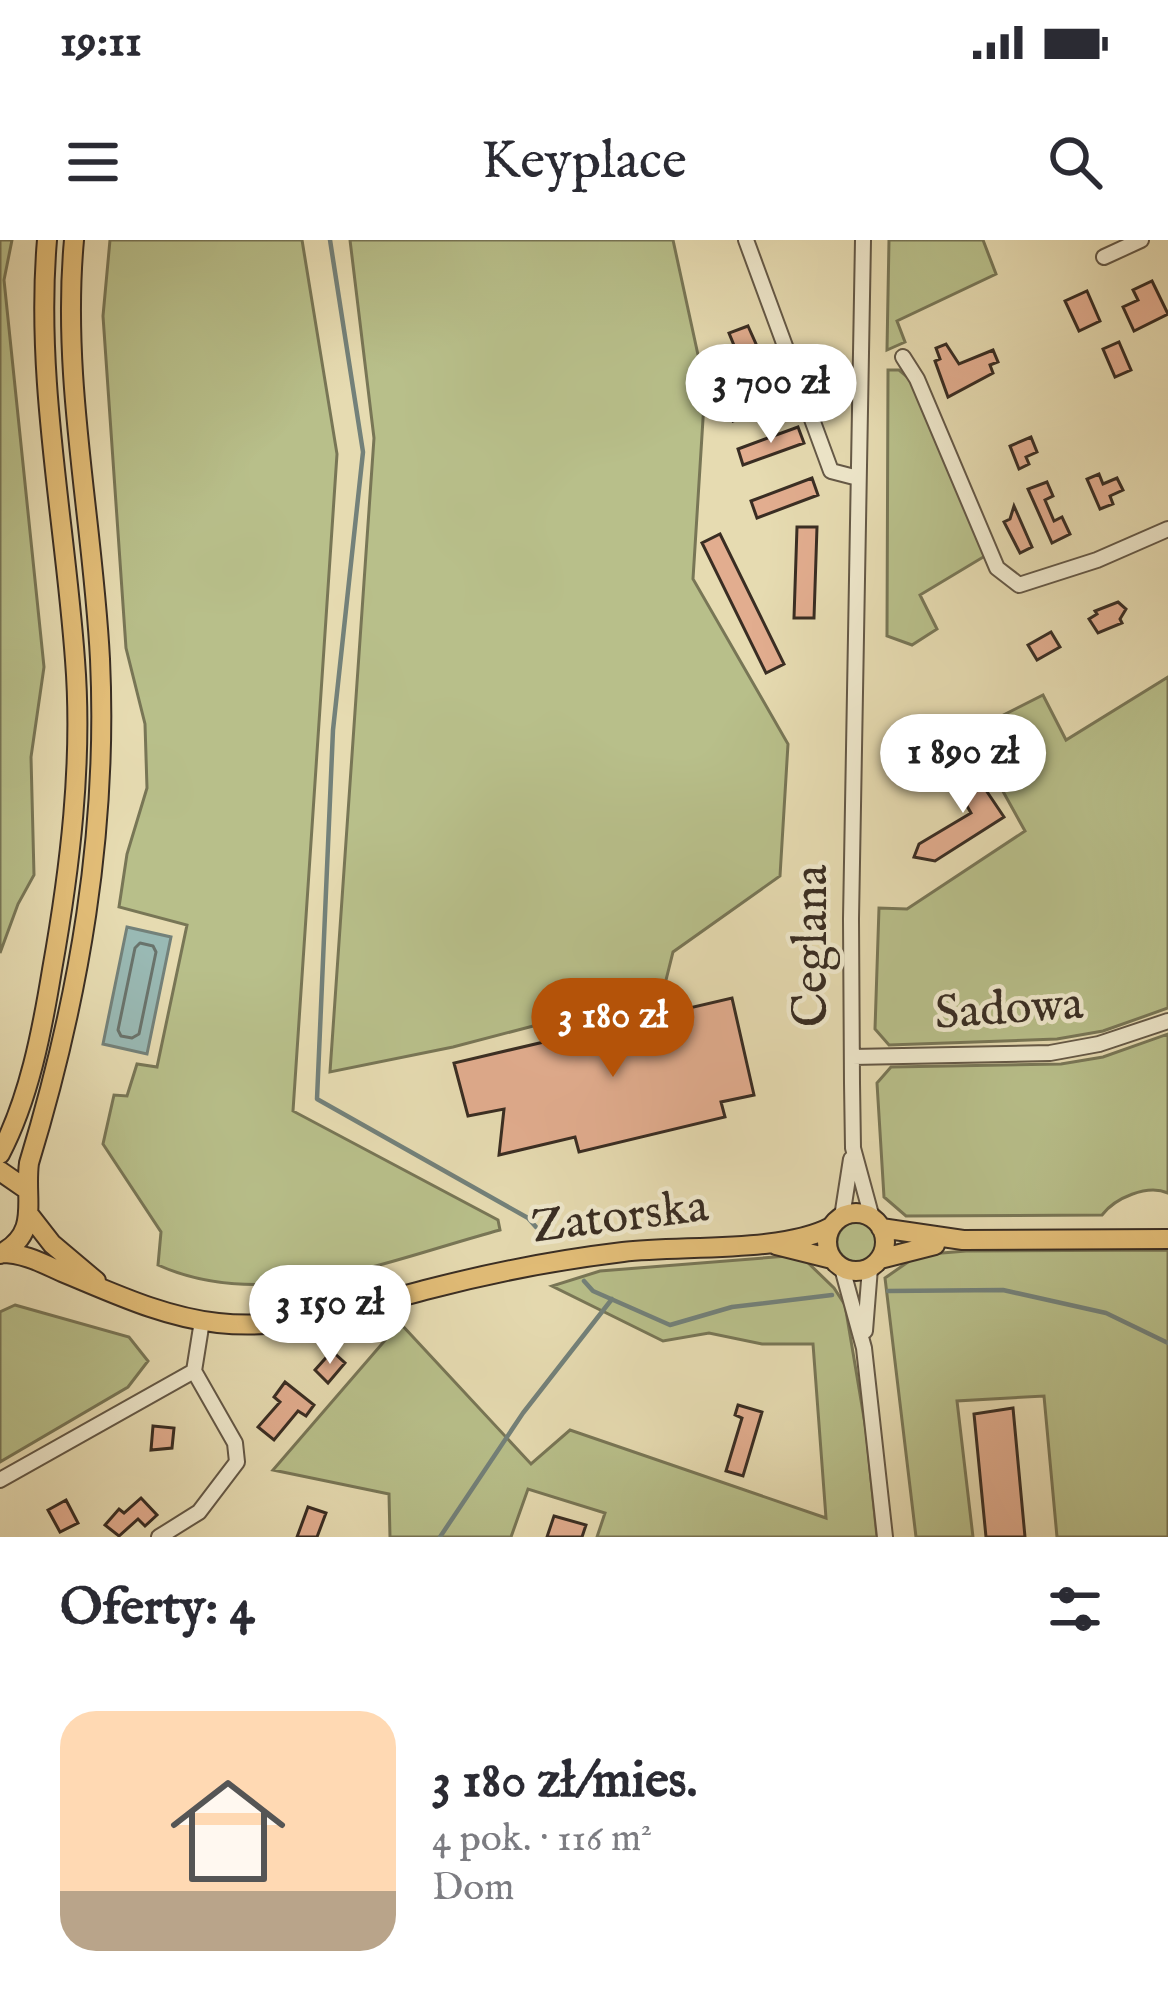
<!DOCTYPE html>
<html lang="pl">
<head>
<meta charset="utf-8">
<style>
  body { margin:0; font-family:"IM FELL English",serif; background:#f7f7f7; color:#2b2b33; height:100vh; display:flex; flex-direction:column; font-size:45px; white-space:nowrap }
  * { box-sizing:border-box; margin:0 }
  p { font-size:39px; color:#7c7c81 }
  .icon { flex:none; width:66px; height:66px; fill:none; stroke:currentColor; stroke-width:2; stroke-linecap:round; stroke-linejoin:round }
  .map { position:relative; height:1297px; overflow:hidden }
  .side { display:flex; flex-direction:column; background:#fff; flex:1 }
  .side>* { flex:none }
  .price { position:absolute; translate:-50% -102px; padding:0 27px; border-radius:42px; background:#fff; color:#222; font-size:39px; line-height:78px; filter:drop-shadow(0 3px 6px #0008) }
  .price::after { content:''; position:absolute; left:50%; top:72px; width:36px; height:27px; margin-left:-18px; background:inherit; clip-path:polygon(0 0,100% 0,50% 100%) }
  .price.on { background:#b45309; color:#fff }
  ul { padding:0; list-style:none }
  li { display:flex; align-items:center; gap:36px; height:300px; padding:0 60px }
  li+li { border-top:3px solid #e1e1e2 }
  li span { display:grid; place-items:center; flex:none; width:336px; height:240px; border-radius:36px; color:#555 }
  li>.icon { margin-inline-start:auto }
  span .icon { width:144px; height:144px; fill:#fffc; stroke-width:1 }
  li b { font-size:51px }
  h2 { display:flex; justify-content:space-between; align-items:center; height:144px; padding:0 60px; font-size:51px }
  .status { display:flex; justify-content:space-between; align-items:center; height:84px; padding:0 60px; background:#fff; direction:ltr }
  .status svg { height:33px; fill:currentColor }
  header { display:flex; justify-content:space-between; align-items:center; height:156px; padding:0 60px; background:#fff; font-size:54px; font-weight:600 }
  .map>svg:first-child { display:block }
</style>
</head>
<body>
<div class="status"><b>19:11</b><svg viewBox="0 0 49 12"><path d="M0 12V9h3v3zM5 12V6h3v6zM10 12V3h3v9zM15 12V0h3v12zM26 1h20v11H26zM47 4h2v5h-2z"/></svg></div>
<header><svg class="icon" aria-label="menu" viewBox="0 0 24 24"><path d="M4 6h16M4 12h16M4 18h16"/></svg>Keyplace<svg class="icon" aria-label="search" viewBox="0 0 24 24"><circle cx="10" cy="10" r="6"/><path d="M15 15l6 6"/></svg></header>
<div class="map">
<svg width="1168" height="1297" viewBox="0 0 1168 1297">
  <rect width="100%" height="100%" fill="#e6dbb1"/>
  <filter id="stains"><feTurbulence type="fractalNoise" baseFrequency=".00167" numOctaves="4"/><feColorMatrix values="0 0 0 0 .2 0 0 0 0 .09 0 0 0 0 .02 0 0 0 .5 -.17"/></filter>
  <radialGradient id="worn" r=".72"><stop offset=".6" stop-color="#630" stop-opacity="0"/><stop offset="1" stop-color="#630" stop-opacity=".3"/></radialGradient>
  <path fill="#b8bf8a" stroke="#787656" stroke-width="3" d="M 0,0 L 12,0 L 4,40 L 44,427 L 31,517 L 34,635 L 18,664 L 0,713 Z
    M 110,0 L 302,0 L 337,214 L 293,871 L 498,980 L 500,990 C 392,1019 267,1074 158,1025 L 161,992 L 103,904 L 114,855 L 127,856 L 137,824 L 157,827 L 187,685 L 119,667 L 127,614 L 147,548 L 145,484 L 126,408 L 103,76 Z
    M 350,0 L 673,0 L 705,147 L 693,339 L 788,504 L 780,636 L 673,712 L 663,752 L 453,807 L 330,832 L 374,198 Z
    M 889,0 L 983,0 L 996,34 L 897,81 L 905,102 L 887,110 Z
    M 888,130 L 899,130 L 911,140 L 985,316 L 920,355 L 937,389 L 912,405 L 887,396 Z
    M 1168,437 L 1168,768 L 1103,791 L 1057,799 L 889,805 L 875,789 L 879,668 L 907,669 L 1025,591 L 970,492 L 1043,455 L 1066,500 Z
    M 1168,794 L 1168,953 C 1147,944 1115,958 1102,975 L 906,976 L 884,957 L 877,843 L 891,827 L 1061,824 L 1103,817 Z
    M837 1002a20 20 0 1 1 40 0a20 20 0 1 1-40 0Z
    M 1168,1010 L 1168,1297 L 1057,1297 L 1044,1156 L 957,1161 L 973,1297 L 916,1297 L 885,1038 L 918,1015 L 966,1011 Z
    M 800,1015 L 834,1048 L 845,1065 L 866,1190 L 877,1297 L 597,1297 L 605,1273 L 528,1249 L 511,1297 L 390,1297 L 389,1254 L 273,1230 L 400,1083 L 531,1224 L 570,1190 L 826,1278 L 813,1104 L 762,1104 L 709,1093 L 663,1101 L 552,1046 L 600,1031 Z
    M 15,1065 L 129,1097 L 148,1121 L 128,1147 L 0,1222 L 0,1072 Z"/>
  <path fill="#99b9b4" stroke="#73817a" stroke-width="3" d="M 127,687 L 171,697 L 147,814 L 103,804 Z"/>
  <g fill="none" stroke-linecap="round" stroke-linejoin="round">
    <path stroke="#69736c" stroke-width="3" d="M 140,703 L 153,706 L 156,712 L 139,794 L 132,798 L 121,796 L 118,790 L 135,708 Z"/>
    <path stroke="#73817a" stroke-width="4.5" d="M 330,0 L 363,212 L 333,490 L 317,859 L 528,978 L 536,987
      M 584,1041 L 593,1051 L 670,1085 L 732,1067 L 832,1055
      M 888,1051 L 1003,1050 L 1106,1073 L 1168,1103
      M 440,1297 L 523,1173 L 612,1059"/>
  </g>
  <path fill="#e2ad8f" stroke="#392d23" stroke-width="3" d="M 1152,41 L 1168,74 L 1134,91 L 1123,67 L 1138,60 L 1133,50 Z
    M 1087,51 L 1100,81 L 1079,91 L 1065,61 Z
    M 748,86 L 756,104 L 748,107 L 752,115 L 740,120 L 729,93 Z
    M 1119,102 L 1131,130 L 1115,137 L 1103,109 Z
    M 946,104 L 959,124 L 993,110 L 998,122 L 990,125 L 993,133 L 948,157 L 935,121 L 940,119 L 936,108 Z
    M 783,143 L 789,159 L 733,181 L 727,166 Z
    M 798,187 L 804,203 L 743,225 L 738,209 Z
    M 1031,197 L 1037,212 L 1026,217 L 1029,224 L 1019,229 L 1010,206 Z
    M 1099,234 L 1103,244 L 1117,238 L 1123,250 L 1110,256 L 1113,264 L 1100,269 L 1087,239 Z
    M 812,238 L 818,255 L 757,278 L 751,261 Z
    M 1047,242 L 1053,256 L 1045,260 L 1054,281 L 1062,277 L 1070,294 L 1052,303 L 1028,249 Z
    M 1014,266 L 1032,307 L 1020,313 L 1004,282 L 1010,279 Z
    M 797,287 L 817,287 L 814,378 L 794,378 Z
    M 720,294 L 784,424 L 766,433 L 702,303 Z
    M 1118,362 L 1126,369 L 1120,379 L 1122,383 L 1098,393 L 1089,379 L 1097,374 L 1095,371 Z
    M 1051,392 L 1060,407 L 1037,420 L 1028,405 Z
    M 965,519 L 1004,577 L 935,621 L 914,617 L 919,604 L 971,573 L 947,531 Z
    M 732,758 L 754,855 L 721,862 L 725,877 L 579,912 L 575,897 L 499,915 L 504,869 L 468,876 L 454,823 Z
    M 332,1111 L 345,1123 L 328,1143 L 315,1130 Z
    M 285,1142 L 314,1165 L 306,1176 L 298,1171 L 274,1200 L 258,1187 L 280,1162 L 274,1157 Z
    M 738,1165 L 762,1172 L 743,1236 L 726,1231 L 742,1178 L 735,1175 Z
    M 1013,1168 L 1025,1297 L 986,1297 L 974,1174 Z
    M 153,1186 L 174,1188 L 172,1208 L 151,1210 Z
    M 141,1258 L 157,1275 L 145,1286 L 138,1279 L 119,1296 L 105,1285 L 119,1269 L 124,1273 Z
    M 66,1260 L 78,1283 L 60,1292 L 48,1270 Z
    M 308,1267 L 326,1273 L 317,1297 L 297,1297 Z
    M 554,1276 L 586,1285 L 582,1297 L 547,1297 Z"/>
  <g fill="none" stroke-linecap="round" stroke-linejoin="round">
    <g stroke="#645846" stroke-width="18">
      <path id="minor" d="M 746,0 L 831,231 L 858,238
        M 863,0 L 851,679 L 852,843 L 853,908 L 872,978
        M 1104,17 L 1141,0
        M 903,117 L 917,139 L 997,328 L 1019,345 L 1097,320 L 1168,289
        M 852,817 L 1050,813 L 1099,804 L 1168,781
        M 842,977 L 851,919
        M 842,1028 L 864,1108 L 885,1297
        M 865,1091 L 870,1028
        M 0,1240 L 194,1131 L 202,1081
        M 159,1297 L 199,1272 L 237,1222 L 235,1203 L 194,1131"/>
    </g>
    <g stroke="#392d23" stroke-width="22">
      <path id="major" d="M 0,914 C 29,859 42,791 52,730 C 70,629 83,522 75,420 C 65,281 35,139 47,0
        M 0,931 L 26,949
        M827 1002a29 29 0 1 1 58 0a29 29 0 1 1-58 0Z
        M 31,977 L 52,1004 L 96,1041
        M 881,988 L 963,1000 L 1168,999
        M 776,1005 L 832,1019
        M 1,1013 C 24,1013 42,1023 62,1032 C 113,1053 163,1077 218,1083 C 290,1091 357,1068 425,1050 C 490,1033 556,1020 623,1012 C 681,1005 783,1013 831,987
        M 0,1014 C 41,993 24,960 29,923 C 79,759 108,592 100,419 C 93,280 61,140 74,0
        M 880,1019 L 935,1005"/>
    </g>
    <use href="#minor" stroke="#efe8cc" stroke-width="14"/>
    <use href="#major" stroke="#e3be78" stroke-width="18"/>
  </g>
  <g text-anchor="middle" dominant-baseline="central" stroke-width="9" stroke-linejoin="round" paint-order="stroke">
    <g font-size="48" fill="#392d23" stroke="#efe8cc">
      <text transform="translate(813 706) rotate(-90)">Ceglana</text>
      <text transform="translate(1009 770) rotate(-4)">Sadowa</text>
      <text transform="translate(620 978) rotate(-7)">Zatorska</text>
    </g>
  </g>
  <rect width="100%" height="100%" filter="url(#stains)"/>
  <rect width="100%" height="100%" fill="url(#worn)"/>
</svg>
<b class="price" style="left:771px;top:206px">3 700 zł</b>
<b class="price" style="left:963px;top:576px">1 890 zł</b>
<b class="price on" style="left:613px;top:840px">3 180 zł</b>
<b class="price" style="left:330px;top:1127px">3 150 zł</b>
</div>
<section class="side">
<h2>Oferty: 4<svg class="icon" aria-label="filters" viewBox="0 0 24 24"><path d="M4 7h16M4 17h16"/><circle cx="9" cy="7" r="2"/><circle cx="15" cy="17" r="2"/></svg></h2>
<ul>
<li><span style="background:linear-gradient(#ffd9b3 75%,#b9a48a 0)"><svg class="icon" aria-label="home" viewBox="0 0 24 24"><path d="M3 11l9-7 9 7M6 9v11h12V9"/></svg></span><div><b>3 180 zł/mies.</b><p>4 pok. · 116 m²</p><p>Dom</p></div></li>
</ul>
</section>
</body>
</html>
